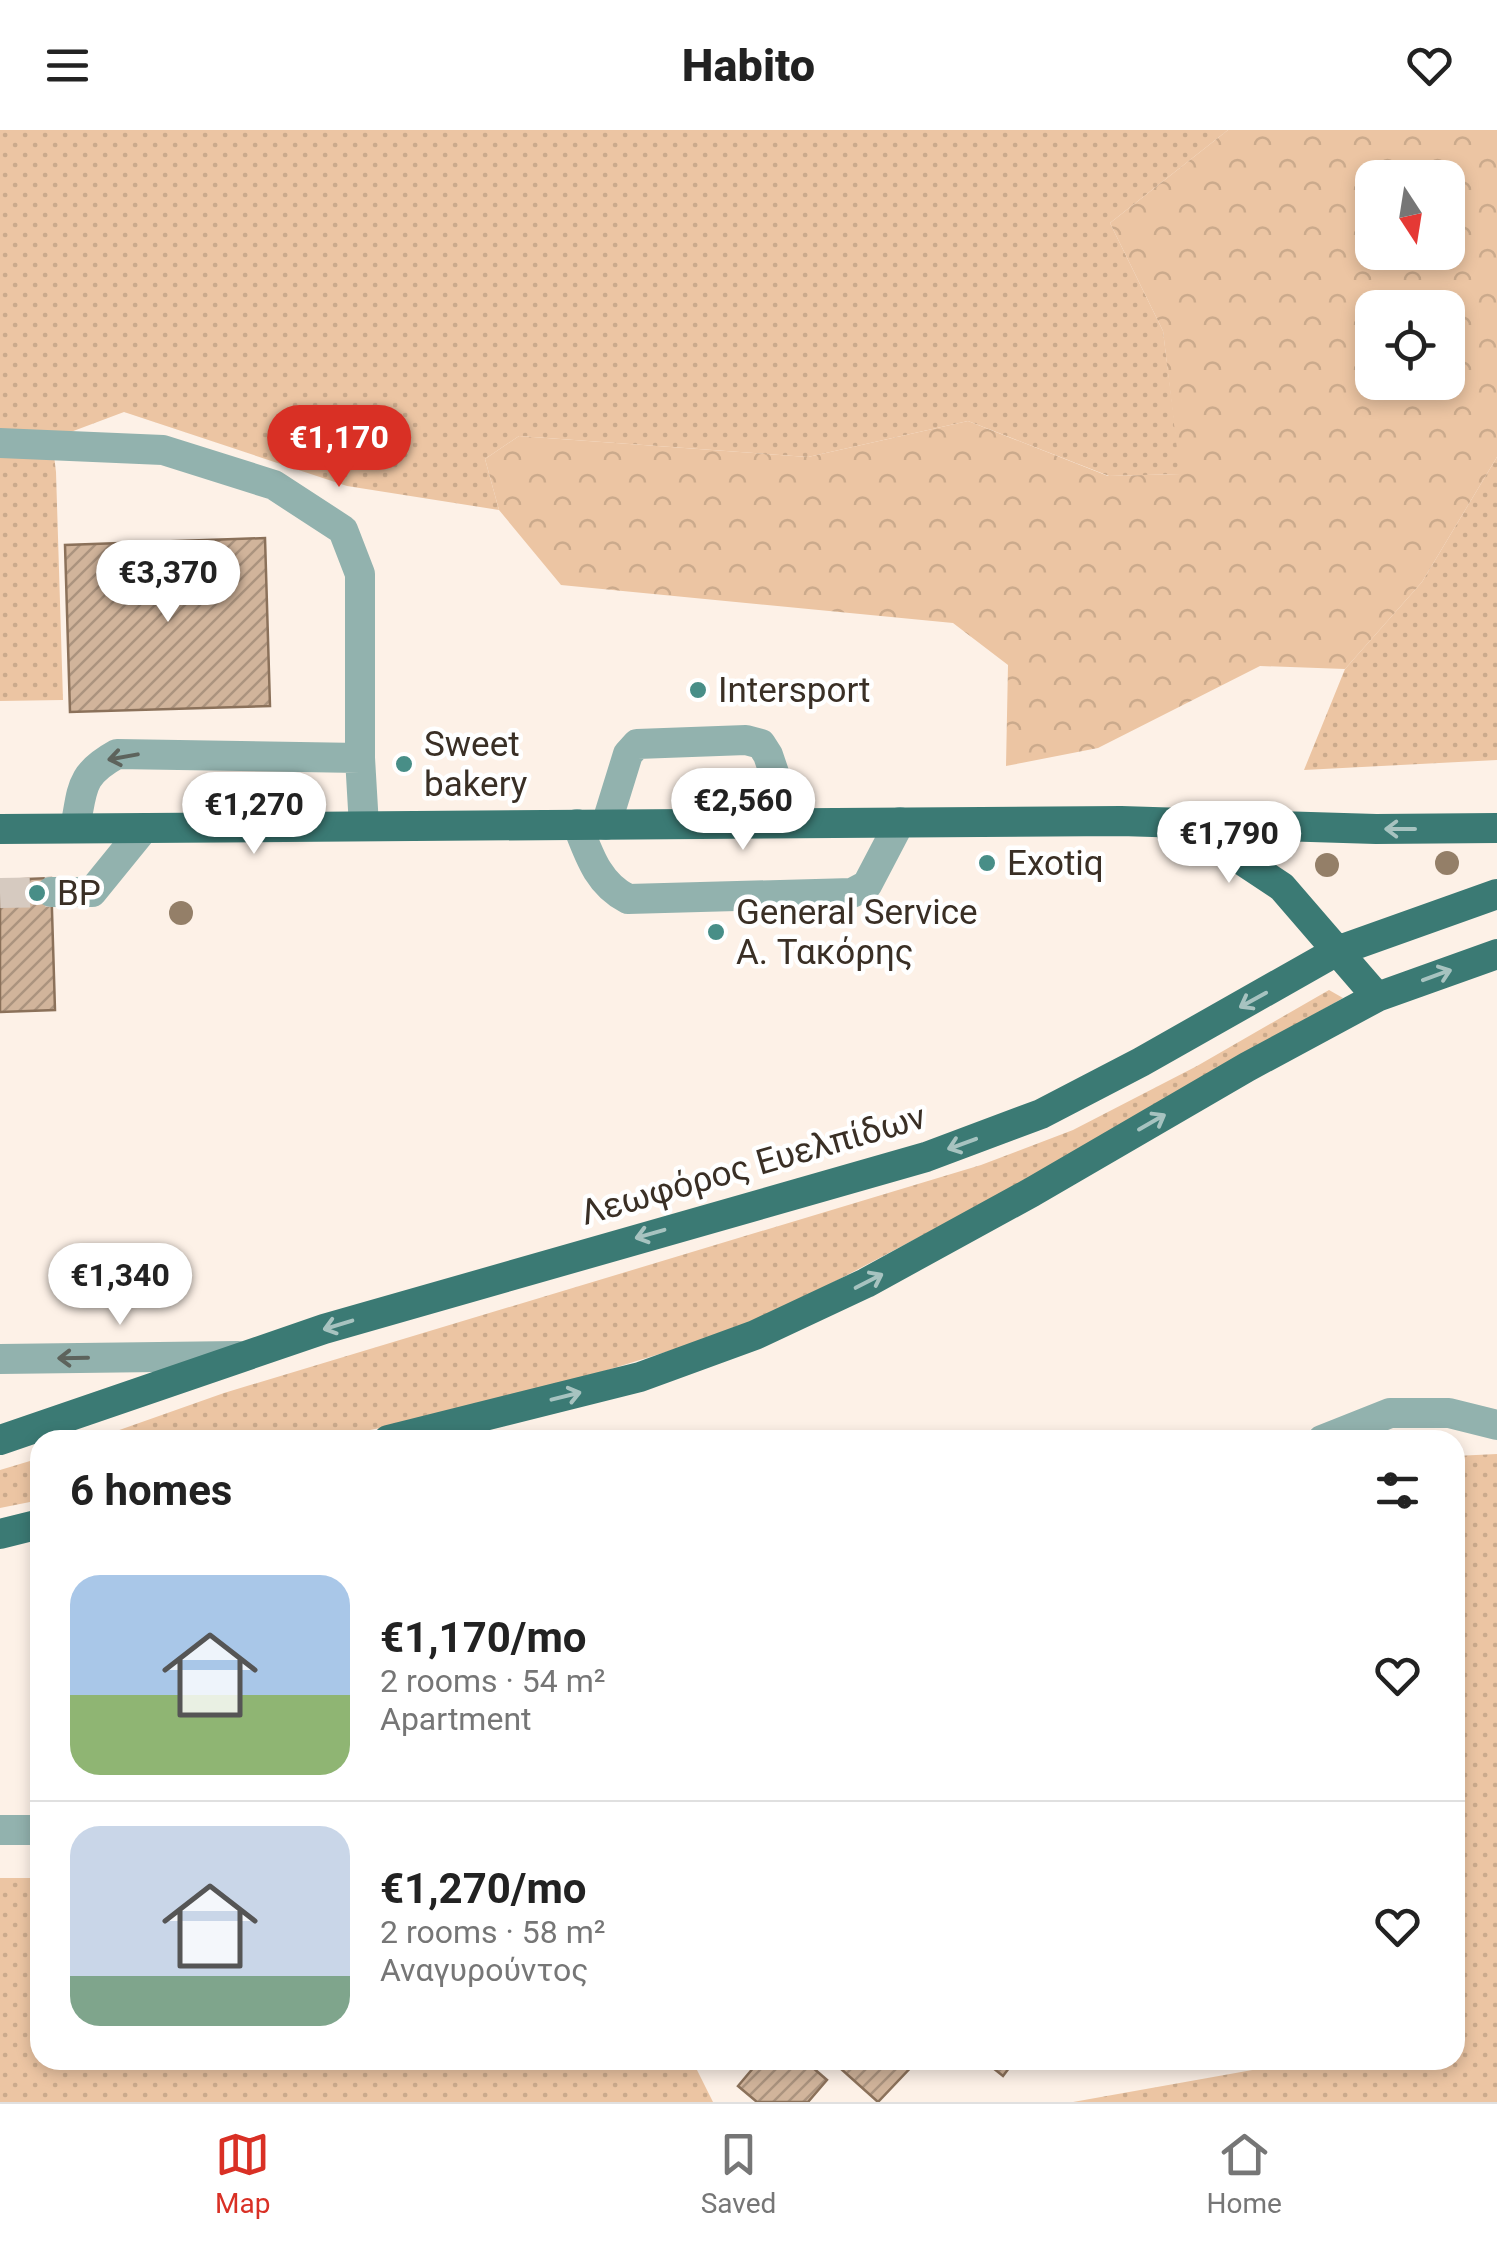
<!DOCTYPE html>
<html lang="en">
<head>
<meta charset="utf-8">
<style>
  body { margin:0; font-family:Roboto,sans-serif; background:#f2f2f2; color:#222; height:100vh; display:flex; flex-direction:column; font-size:38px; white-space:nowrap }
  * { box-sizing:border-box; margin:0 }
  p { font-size:32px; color:#767676 }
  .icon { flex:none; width:55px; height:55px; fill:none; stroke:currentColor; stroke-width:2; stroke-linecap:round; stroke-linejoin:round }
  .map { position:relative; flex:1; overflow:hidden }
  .panel { position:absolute; left:30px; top:1300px; width:1435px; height:640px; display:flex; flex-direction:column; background:#fff; border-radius:30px; box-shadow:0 5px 15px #0003 }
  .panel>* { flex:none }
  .needle { width:65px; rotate:168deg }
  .fabs { position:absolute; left:1355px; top:30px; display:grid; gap:20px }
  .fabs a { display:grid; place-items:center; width:110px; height:110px; border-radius:20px; background:#fff; box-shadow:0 5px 15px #0003; font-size:50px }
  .price { position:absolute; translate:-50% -85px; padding:0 22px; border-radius:35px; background:#fff; color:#222; font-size:32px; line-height:65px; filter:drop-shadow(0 2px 5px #0008) }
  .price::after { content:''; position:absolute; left:50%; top:60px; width:30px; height:22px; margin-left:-15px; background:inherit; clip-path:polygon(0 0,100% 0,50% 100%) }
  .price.on { background:#d93025; color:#fff }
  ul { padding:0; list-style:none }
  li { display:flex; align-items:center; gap:30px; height:250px; padding:0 40px }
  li+li { border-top:2px solid #e0e0e0 }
  li span { display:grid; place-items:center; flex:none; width:280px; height:200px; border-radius:30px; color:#555 }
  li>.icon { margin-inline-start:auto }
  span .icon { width:120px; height:120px; fill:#fffc; stroke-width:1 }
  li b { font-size:42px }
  h2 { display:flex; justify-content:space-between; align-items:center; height:120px; padding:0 40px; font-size:42px }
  header { display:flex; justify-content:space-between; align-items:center; height:130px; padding:0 40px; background:#fff; font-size:45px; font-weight:800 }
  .menu { display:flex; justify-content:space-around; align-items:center; height:140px; border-top:2px solid #e0e0e0; background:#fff; font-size:28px; color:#767676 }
  .menu a { display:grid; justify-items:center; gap:5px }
  .menu .on { color:#d93025 }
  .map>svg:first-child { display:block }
</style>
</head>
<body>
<header><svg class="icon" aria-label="menu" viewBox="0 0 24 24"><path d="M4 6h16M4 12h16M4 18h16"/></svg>Habito<svg class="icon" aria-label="heart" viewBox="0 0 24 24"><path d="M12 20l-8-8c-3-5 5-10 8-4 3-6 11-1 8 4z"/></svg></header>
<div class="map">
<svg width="1497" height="1972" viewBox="0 0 1497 1972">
  <defs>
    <pattern id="grass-dots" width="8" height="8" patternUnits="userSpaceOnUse" patternTransform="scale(2.5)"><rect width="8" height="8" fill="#ecc5a3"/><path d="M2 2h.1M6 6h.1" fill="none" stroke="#cbaa8c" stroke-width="1.8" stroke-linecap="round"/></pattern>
    <pattern id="forest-crowns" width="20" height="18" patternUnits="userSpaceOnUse" patternTransform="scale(2.5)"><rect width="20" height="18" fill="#ecc5a3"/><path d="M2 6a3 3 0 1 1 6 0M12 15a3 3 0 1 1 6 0" fill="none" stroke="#cbaa8c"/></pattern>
    <pattern id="building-hatch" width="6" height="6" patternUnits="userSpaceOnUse" patternTransform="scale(2.5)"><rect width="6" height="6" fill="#d1b49b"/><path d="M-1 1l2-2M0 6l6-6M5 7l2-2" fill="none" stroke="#ab937e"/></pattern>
  </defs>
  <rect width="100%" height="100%" fill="#fdf1e7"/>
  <path fill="url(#grass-dots)" d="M 0,0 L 1228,0 L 1110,93 L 1163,201 L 1181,344 L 1109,346 L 968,291 L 808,327 L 519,306 L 485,329 L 499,380 L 347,356 L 124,282 L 52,309 L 56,342 L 63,570 L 0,571 Z
    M 1497,327 L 1497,630 L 1304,640 L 1345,539 L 1422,452 Z
    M 1329,860 L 1343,868 L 993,1068 L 815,1162 L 721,1205 L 601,1242 L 423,1289 L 322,1310 L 91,1310 L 224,1263 L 981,1035 L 1073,1000 L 1197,936 Z
    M 1497,1324 L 1497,1972 L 1073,1972 L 1308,1930 L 1455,1930 L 1455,1326 Z
    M 40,1328 L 40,1370 L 0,1378 L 0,1340 Z
    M 0,1748 L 40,1748 L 40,1930 L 692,1930 L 713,1972 L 0,1972 Z"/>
  <path fill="url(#forest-crowns)" fill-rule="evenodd" d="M 1228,0 L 1497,0 L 1497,327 L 1422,452 L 1345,539 L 1260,536 L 1098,618 L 1006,636 L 1008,535 L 953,493 L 561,455 L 499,380 L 485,329 L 519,306 L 808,327 L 968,291 L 1108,346 L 1180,344 L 1163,201 L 1110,93 ZM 1372,48 L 1448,48 L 1448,122 L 1372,122 ZM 1372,178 L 1448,178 L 1448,252 L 1372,252 Z"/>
  <path fill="url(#building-hatch)" stroke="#8b715a" stroke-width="2.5" d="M 265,408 L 270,576 L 70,582 L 65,415 Z
    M 51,748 L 55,880 L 0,882 L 0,750 Z
    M 760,1930 L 804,1930 L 827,1950 L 808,1972 L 757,1972 L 738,1956 Z
    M 831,1930 L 912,1930 L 915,1933 L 878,1972 Z
    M 983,1930 L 1015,1930 L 1003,1946 Z"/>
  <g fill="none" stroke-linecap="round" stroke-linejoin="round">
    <path stroke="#d6cac0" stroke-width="30" stroke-dasharray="30 15" stroke-linecap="butt" d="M 0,763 L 51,762"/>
    <path stroke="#92b2ae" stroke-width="30" d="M 0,313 L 163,320 L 274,355 L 343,400 L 360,444 L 360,628 L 364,696
      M 577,694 C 589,725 598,754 628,769 L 852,763 L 867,755 L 900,692
      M 606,695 L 628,624 L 637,614 L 746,610 L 761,614 L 768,625 L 791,693
      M 75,698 C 83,658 79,645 117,624 L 360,628
      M 51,762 L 92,762 L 144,698
      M 0,1229 L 238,1226
      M 1322,1310 L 1390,1283 L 1449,1283 L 1497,1295
      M 0,1700 L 40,1700"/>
    <path stroke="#3b7a74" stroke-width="30" d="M 0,699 L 1121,691 L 1376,699 L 1497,698
      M 1172,704 L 1234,725 L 1282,757 L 1377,867
      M 0,1310 L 324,1199 L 926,1027 L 1041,984 L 1141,932 L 1337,821 L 1497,764
      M 388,1310 L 640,1247 L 755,1205 L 866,1153 L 1032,1062 L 1247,937 L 1377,867 L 1497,824
      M 0,1404 L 40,1394"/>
  </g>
  <g fill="#947f68">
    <circle cx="1447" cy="733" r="12"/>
    <circle cx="1327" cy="735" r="12"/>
    <circle cx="181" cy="783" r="12"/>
  </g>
  <defs><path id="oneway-shaft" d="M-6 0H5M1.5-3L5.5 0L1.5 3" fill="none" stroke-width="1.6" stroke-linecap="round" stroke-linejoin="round" transform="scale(2.5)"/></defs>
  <g stroke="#5d635c">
    <use href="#oneway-shaft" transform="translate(123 627) rotate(170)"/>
    <use href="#oneway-shaft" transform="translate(73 1228) rotate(179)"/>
  </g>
  <g stroke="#a7c3c0">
    <use href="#oneway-shaft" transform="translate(1400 699) rotate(180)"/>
    <use href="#oneway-shaft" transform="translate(1437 845) rotate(-20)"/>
    <use href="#oneway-shaft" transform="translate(1253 870) rotate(151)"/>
    <use href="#oneway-shaft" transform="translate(1152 992) rotate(-30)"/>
    <use href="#oneway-shaft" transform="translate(962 1014) rotate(160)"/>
    <use href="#oneway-shaft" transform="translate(650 1104) rotate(164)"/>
    <use href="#oneway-shaft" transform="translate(869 1151) rotate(-27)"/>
    <use href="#oneway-shaft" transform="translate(338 1195) rotate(163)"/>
    <use href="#oneway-shaft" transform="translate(566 1266) rotate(-14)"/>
  </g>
  <g fill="#488e87" stroke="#fff" stroke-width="4">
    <circle cx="698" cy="560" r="10"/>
    <circle cx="404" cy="634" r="10"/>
    <circle cx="987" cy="733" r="10"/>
    <circle cx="37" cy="763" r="10"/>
    <circle cx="716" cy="802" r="10"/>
  </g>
  <g text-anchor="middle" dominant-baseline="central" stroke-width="9" stroke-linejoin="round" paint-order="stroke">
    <g font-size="35" fill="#3a2f25" stroke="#fff" text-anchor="start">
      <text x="718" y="560">Intersport</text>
      <text x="424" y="614">Sweet<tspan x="424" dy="40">bakery</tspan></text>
      <text x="1007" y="733">Exotiq</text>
      <text x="57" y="763">BP</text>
      <text x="736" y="782">General Service<tspan x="736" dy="40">Α. Τακόρης</tspan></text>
    </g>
    <g font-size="35" fill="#3a2f25" stroke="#fff">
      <text transform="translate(753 1035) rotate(-16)">Λεωφόρος Ευελπίδων</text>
    </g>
  </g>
</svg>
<div class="fabs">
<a><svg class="needle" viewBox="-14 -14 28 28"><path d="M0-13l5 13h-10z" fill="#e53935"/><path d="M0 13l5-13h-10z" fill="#767676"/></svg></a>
<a><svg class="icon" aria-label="locate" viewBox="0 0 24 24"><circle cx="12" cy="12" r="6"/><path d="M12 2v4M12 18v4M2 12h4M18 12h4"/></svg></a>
</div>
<b class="price on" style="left:339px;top:360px">€1,170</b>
<b class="price" style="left:168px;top:495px">€3,370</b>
<b class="price" style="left:743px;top:723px">€2,560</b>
<b class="price" style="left:254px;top:727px">€1,270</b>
<b class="price" style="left:1229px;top:756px">€1,790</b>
<b class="price" style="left:120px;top:1198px">€1,340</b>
<section class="panel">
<h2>6 homes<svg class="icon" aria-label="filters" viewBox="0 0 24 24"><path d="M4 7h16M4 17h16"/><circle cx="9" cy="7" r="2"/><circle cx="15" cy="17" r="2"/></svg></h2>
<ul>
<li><span style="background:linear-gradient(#a9c7e8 60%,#8fb573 0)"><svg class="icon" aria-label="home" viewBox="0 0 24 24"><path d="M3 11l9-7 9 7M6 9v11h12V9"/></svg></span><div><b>€1,170/mo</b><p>2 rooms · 54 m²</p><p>Apartment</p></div><svg class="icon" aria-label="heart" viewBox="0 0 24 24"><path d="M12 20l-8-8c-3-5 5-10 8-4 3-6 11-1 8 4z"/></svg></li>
<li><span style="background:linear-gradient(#c9d6e8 75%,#7fa58c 0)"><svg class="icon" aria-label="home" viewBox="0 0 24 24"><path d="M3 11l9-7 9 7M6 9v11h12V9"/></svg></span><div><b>€1,270/mo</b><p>2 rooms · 58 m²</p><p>Αναγυρούντος</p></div><svg class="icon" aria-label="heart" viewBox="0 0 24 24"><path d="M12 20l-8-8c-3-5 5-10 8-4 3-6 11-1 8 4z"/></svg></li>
</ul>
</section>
</div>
<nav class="menu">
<a class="on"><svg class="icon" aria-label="map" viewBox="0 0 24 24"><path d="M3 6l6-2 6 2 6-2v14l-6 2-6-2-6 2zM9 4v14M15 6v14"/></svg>Map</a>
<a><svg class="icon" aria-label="saved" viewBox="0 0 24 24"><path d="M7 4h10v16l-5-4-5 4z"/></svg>Saved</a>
<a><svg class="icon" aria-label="home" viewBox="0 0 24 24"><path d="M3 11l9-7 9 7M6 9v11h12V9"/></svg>Home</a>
</nav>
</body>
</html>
